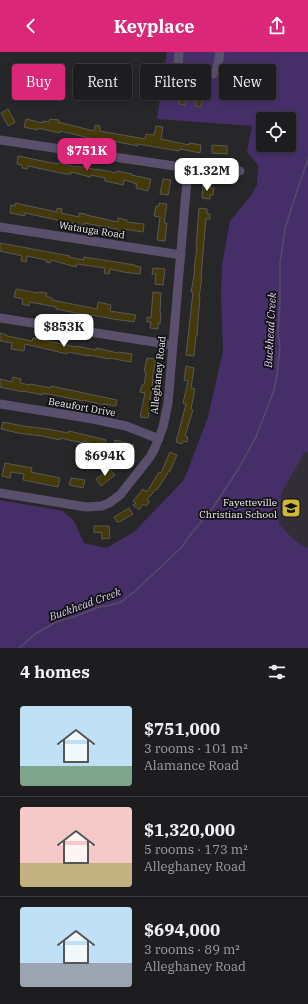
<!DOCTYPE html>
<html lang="en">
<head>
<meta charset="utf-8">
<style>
  body { margin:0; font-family:"IBM Plex Serif",serif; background:#2a292c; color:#f1f3f6; height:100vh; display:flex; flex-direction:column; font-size:15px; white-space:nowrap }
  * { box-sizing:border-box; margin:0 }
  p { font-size:13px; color:#a0a1a4 }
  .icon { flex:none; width:22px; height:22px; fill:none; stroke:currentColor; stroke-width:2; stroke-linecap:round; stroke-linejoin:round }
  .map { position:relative; height:596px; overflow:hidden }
  .drawer { display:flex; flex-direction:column; background:#1d1c1f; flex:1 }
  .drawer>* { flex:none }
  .hud { position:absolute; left:12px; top:12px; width:284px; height:36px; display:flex; gap:8px }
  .tools { position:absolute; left:256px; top:60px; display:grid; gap:8px }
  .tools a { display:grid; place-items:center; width:40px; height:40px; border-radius:4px; background:#1d1c1f; box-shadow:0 2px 6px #0003,0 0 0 1px #3b3a3d; font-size:20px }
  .price { position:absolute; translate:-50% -34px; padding:0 9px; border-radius:8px; background:#fff; color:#222; font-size:13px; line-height:26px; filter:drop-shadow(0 1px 2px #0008) }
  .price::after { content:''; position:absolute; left:50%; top:24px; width:12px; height:9px; margin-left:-6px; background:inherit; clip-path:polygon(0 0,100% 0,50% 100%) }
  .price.active { background:#db2777; color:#fff }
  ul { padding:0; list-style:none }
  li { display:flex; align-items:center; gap:12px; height:100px; padding:0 20px }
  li+li { border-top:1px solid #3b3a3d }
  li span { display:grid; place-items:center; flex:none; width:112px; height:80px; border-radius:4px; color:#555 }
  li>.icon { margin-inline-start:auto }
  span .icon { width:48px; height:48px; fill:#fffc; stroke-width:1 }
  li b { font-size:17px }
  h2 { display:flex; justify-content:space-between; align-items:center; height:48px; padding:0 20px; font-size:17px }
  .tag { padding:0 14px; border-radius:4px; background:#1d1c1f; box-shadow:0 2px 6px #0003,0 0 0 1px #3b3a3d; font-size:14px; line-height:36px }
  .tag.active { background:#db2777; color:#fff }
  header { display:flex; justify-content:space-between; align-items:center; height:52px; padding:0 20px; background:#db2777; color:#fff; font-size:18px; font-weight:700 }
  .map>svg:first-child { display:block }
</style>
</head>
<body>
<header><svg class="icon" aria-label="back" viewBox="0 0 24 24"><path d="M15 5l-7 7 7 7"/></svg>Keyplace<svg class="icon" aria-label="share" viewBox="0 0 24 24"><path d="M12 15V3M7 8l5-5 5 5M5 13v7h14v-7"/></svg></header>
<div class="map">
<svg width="308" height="596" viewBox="0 0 308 596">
  <rect width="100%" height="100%" fill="#272629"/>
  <path fill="#312e37" d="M 308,393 L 308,507 L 265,470 Z"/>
  <path fill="#462f68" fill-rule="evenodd" d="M 167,0 L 308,0 L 308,400 L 304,401 L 281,442 L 279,472 L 294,488 L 308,497 L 308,596 L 0,596 L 0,448 L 63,459 L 74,469 L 84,491 L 106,496 L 134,480 L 184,428 L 208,365 L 223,299 L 221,244 L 222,212 L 230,169 L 252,142 L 257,133 L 258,113 L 247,100 L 252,74 L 157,67 ZM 263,67 L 289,67 L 289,93 L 263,93 Z"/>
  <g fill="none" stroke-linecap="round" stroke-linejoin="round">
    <path stroke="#594a6a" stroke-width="1.5" d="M 19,596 L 35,582 L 56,570 L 76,564 L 99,555 L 111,553 L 121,550 L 133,541 L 182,495 L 187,487 L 214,454 L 239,416 L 256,385 L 274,338 L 277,323 L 280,294 L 278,281 L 280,252 L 280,211 L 285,177 L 293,151 L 308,107"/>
  </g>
  <path fill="#43390a" stroke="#595855" d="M 183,30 L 205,34 L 201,55 L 195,54 L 197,44 L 187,43 L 185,53 L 179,52 Z
    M 8,57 L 15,70 L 8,74 L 1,61 Z
    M 26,67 L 43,71 L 43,69 L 49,70 L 50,67 L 59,68 L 58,70 L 94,79 L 95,73 L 100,74 L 100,79 L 145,87 L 146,82 L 154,83 L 156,74 L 163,75 L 161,87 L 189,93 L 189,91 L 201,93 L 200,101 L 180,97 L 179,99 L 138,92 L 138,94 L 98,86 L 98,88 L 60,79 L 60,81 L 38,76 L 38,78 L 24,75 Z
    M 212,93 L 227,94 L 227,102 L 212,101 Z
    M 18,104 L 57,112 L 57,111 L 77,115 L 78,114 L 97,118 L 97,117 L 116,121 L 117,119 L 132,122 L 131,123 L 151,127 L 148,139 L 136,136 L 137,132 L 134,132 L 135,131 L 124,128 L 123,133 L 105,129 L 105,126 L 91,123 L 90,125 L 71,120 L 71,122 L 66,122 L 28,114 L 27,117 L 22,116 L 22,113 L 17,112 Z
    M 163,127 L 171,128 L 168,143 L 160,142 Z
    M 203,132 L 211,133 L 210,136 L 214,136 L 213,143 L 210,143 L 210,147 L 202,146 Z
    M 15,151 L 57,160 L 57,156 L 62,157 L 61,161 L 79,165 L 79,161 L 86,162 L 86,163 L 118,170 L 118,166 L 127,168 L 127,170 L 144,172 L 143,180 L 123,177 L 122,180 L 116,179 L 117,177 L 84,171 L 84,174 L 25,161 L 25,164 L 10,161 L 11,153 L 15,154 Z
    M 159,151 L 167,152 L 164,171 L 167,171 L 165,189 L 157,188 L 160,165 L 154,164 L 156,154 L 159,154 Z
    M 199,156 L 207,157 L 207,162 L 210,162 L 210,167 L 206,167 L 201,225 L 202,226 L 199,245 L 200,245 L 198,269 L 197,284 L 196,284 L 194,304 L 186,303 L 193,240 L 191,240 L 195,218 L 194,218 L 197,194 L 196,194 Z
    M 0,191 L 70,204 L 69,205 L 84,208 L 84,205 L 135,213 L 135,214 L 141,215 L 140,222 L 123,220 L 110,217 L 109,222 L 104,221 L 105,216 L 77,212 L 76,215 L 51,208 L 50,211 L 46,210 L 46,208 L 27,204 L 26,210 L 21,209 L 22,204 L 0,199 Z
    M 153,216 L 165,217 L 163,233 L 155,232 L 156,222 L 152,222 Z
    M 16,237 L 38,241 L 38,240 L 47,241 L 46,244 L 52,246 L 52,248 L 97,257 L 98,250 L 111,253 L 110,259 L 136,263 L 134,270 L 113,267 L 92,263 L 91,264 L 56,257 L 56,255 L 30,250 L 29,254 L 22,252 L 23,247 L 14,245 Z
    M 153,240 L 161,241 L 160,261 L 161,261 L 160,272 L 158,271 L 158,277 L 150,276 L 151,270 L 147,270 L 147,265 L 151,266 Z
    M 0,281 L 7,283 L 7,284 L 32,289 L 33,286 L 76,295 L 76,294 L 96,298 L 96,296 L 118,301 L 118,300 L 132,302 L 131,310 L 109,306 L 109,307 L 89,303 L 89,304 L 68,300 L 67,302 L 25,292 L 24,299 L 11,297 L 12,291 L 0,289 Z
    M 147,306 L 156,307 L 152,327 L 153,327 L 150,348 L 151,348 L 148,366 L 140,365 L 145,341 L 140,340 L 142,333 L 144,333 L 146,320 L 144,319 Z
    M 186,314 L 194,316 L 191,336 L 195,337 L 191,357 L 193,358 L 185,384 L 188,385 L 187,390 L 183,389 L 182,392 L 176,390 L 186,352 L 183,351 L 188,329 L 184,328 Z
    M 13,325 L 21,327 L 20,331 L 30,333 L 30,332 L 51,336 L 51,334 L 117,348 L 116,354 L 104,352 L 104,353 L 83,348 L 83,349 L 43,341 L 43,343 L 23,339 L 23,340 L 0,335 L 0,327 L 12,330 Z
    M 3,370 L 23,374 L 48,377 L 68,381 L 69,379 L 106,388 L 104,395 L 83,389 L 83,391 L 60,386 L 60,388 L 42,384 L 18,381 L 1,377 Z
    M 115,388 L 134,393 L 131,401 L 123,399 L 122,404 L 114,401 L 116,396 L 113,395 Z
    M 170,400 L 177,403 L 170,419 L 169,419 L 157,438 L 156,437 L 147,448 L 150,450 L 146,454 L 143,452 L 139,458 L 133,453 L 136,451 L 133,449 L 143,437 L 147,440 L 159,420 L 161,421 Z
    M 5,411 L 32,416 L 31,420 L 60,426 L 58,435 L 23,428 L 24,422 L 11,420 L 10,426 L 2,424 Z
    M 110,417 L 115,423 L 101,434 L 96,427 Z
    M 71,426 L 85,428 L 83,436 L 69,433 Z
    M 129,456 L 133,462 L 119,470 L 117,470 L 114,465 Z
    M 94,474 L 109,474 L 110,486 L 102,487 L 101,480 L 94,481 Z"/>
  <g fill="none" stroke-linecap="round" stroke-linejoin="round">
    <path stroke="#5a506d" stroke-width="9" d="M 179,0 L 178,13 L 182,17 L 213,22 L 217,18 L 220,0
      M 0,88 L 188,116 L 240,119
      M 0,175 L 181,203
      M 0,266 L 173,293
      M 0,352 L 93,367 L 126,374 L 159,387
      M 0,441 L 86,455 L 102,454 L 109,451 L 120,443 L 150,405 L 155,396 L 163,375 L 168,351 L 188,116"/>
  </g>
  <defs>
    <g id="school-square" transform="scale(1)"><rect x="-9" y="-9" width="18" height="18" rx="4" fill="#d4b635" stroke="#100f11"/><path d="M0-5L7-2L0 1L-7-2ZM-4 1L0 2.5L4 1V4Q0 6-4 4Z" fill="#111"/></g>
  </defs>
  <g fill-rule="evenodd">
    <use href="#school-square" x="291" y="456"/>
  </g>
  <g text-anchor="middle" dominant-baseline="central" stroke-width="3.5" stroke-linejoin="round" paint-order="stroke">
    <g font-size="10" fill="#f1f0f2" stroke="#100f11">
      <text transform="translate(92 178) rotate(9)">Watauga Road</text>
      <text transform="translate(158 323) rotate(-84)">Alleghaney Road</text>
      <text transform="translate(82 355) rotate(10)">Beaufort Drive</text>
    </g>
    <g font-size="10" fill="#f1f0f2" stroke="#100f11" text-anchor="end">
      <text x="277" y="450">Fayetteville<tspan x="277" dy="12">Christian School</tspan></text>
    </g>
    <g font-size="11" font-style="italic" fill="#dbcef5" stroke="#100f11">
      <text transform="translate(270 278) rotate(-87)">Buckhead Creek</text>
      <text transform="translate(85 552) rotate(-20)">Buckhead Creek</text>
    </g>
  </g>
</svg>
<div class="tools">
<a><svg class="icon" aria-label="locate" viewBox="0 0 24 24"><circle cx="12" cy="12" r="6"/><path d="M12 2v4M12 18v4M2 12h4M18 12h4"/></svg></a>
</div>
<b class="price active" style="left:87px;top:120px">$751K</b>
<b class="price" style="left:207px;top:140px">$1.32M</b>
<b class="price" style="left:64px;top:296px">$853K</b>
<b class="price" style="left:105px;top:425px">$694K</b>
<div class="hud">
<a class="tag active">Buy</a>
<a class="tag">Rent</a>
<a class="tag">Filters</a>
<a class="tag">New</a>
</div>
</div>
<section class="drawer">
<h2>4 homes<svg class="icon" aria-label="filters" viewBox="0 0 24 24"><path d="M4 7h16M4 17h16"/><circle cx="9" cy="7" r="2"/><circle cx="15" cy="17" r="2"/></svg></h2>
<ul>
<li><span style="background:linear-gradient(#bfe0f5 75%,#7fa58c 0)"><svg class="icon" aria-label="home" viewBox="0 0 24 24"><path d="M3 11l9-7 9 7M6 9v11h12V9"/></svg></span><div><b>$751,000</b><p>3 rooms · 101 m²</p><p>Alamance Road</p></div></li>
<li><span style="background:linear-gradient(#f6c9c9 70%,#c2b280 0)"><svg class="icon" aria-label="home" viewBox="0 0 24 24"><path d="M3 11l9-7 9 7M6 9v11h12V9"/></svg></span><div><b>$1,320,000</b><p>5 rooms · 173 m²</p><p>Alleghaney Road</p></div></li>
<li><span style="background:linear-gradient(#bfe0f5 70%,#9aa5b1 0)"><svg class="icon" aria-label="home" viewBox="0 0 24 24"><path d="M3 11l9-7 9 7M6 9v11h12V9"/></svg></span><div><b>$694,000</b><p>3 rooms · 89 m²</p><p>Alleghaney Road</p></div></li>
</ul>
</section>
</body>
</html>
